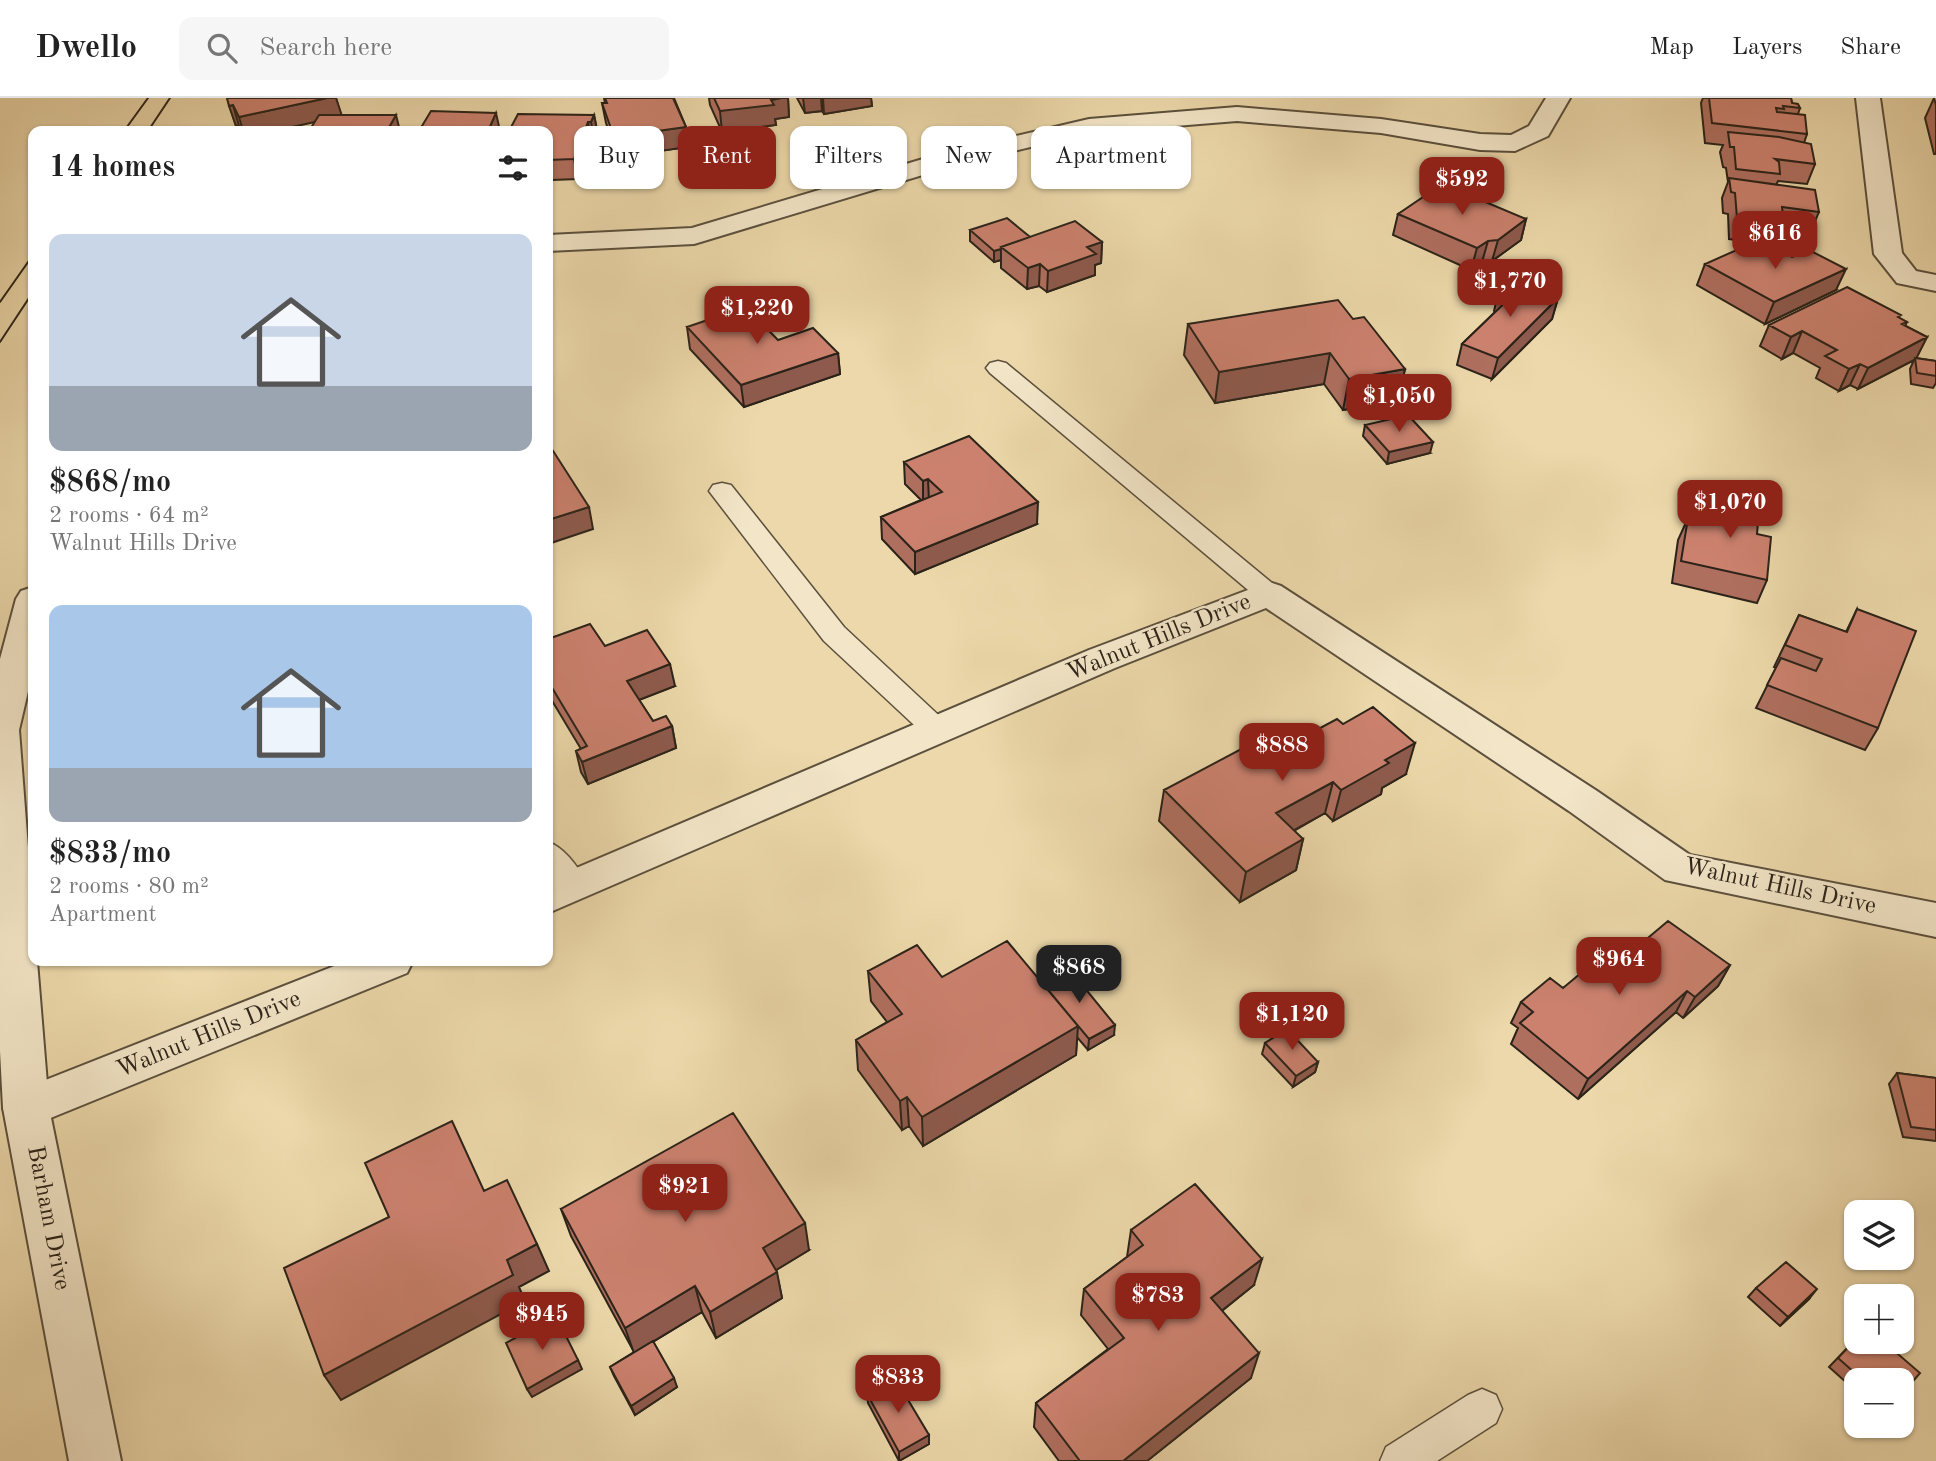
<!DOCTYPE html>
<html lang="en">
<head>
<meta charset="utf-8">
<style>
  body { margin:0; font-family:"Old Standard TT",serif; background:#f6f6f6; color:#222; height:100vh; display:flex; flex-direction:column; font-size:26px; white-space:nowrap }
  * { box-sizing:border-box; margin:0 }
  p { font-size:23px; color:#767676 }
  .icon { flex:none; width:38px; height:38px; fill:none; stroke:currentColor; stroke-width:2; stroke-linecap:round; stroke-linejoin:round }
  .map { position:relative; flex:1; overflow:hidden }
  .panel { position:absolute; left:28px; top:28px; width:525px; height:840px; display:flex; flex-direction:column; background:#fff; border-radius:14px; box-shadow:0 2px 5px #0004 }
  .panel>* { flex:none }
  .guide { position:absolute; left:574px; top:28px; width:665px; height:63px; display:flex; gap:14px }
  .tools { position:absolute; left:1844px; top:1102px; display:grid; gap:14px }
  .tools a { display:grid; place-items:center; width:70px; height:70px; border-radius:14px; background:#fff; box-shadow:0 2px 5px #0004; font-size:35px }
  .price { position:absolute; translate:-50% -60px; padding:0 16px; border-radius:14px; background:#8f2418; color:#fff; font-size:23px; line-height:46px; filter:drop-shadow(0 2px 4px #0008) }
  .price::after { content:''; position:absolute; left:50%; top:42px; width:21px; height:16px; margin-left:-10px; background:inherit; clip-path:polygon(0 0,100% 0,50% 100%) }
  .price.on { background:#222; color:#fff }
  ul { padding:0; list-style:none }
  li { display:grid; align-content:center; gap:14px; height:371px; padding:0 21px }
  li span { display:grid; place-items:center; height:217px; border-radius:14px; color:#555 }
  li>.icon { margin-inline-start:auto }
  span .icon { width:126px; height:126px; fill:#fffc; stroke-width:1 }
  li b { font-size:30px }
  h2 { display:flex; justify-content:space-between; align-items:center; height:84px; padding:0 21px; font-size:30px }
  .pill { padding:0 24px; border-radius:14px; background:#fff; box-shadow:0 2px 5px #0004; font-size:24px; line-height:63px }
  .pill.on { background:#8f2418; color:#fff }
  header { display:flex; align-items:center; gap:42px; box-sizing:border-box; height:98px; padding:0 35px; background:#fff; border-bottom:2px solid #e0e0e0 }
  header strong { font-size:33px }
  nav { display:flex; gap:38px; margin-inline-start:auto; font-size:24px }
  .search { width:490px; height:63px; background:#f6f6f6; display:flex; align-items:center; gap:18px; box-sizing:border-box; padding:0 24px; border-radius:14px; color:#767676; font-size:26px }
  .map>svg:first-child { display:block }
</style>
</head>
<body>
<header>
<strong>Dwello</strong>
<div class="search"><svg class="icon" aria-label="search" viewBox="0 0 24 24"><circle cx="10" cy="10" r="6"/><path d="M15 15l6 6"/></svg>Search here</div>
<nav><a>Map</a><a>Layers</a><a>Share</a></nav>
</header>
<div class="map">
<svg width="1936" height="1363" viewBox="0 0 1936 1363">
  <rect width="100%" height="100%" fill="#ecd8aa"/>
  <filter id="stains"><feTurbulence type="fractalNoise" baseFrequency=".00286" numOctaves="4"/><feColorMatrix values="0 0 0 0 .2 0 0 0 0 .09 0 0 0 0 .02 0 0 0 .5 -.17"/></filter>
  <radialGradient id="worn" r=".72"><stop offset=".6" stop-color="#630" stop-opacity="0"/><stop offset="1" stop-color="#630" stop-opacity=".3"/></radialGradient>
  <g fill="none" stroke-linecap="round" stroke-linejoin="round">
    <g stroke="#5b503d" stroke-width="3">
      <path id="service" d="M 998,263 L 1006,265 L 1278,490 L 1282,496 L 1278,502 L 1269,505 L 1260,502 L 990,275 L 986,270 L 990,265 Z
        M 722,385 L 731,387 L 844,529 L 948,626 L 952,633 L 948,640 L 938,643 L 928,640 L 824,543 L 709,393 L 713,387 Z
        M 548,744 C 566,750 580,772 589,789 L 584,798 C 547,810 547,769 548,744 Z
        M 1482,1291 L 1496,1297 L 1502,1311 L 1496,1325 L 1437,1363 L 1380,1363 L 1386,1349 L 1468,1297 Z"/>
    </g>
    <g stroke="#5b503d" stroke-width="4">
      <path id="minor" d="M 1856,0 L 1880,0 L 1902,155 L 1916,173 L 1936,177 L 1936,193 L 1897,185 L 1874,156 Z
        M 1269,484 L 1281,488 L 1597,693 L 1690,757 L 1936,805 L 1936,839 L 1665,782 L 1569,713 L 1266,510 L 1115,570 L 548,815 L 548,782 L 1089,552 Z
        M 347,863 L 413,863 L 407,875 L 26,1030 L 10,1024 L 3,1010 L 10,996 Z"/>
    </g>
    <g stroke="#5b503d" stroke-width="4">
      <path id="tertiary" d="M 1546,0 L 1570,0 L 1548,38 L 1515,53 L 1480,52 L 1381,35 L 1237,23 L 1089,35 L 959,66 L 694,146 L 548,153 L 548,137 L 692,130 L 943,55 L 1089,21 L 1237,9 L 1381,21 L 1480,36 L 1511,37 L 1529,28 Z
        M 33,489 L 33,572 L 19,632 L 33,815 L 33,863 L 37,863 L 49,1010 L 121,1363 L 69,1363 L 3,1010 L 0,953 L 0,561 L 16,501 L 21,493 Z"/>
    </g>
    <use href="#service" fill="#f3e6c8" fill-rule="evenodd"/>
    <use href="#minor" fill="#f3e6c8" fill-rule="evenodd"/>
    <use href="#tertiary" fill="#f3e6c8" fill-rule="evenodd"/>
    <path stroke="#2b2319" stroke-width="2" d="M 124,33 L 148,0
      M 148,33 L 170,0
      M 0,204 L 33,157
      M 0,244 L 33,194"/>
  </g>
  <path fill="#af6f5f" stroke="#2b2319" stroke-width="2" d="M 227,0 L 336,0 L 341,17 L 274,33 L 242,33 L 239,28 L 236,28 Z
    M 604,0 L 674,0 L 686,29 L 688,49 L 618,59 L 606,25 L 602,5 L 605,5 Z
    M 709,0 L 788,0 L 789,19 L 775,21 L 776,27 L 722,34 L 710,7 Z
    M 797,0 L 871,0 L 872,8 L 824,16 L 822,13 L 805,15 Z
    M 1703,0 L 1791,0 L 1792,5 L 1800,10 L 1798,16 L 1807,36 L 1804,45 L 1815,66 L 1807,86 L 1778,83 L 1776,87 L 1819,114 L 1810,135 L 1782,131 L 1776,147 L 1729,141 L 1728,116 L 1723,115 L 1722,100 L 1728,84 L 1726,70 L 1723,69 L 1720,54 L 1723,47 L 1705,45 L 1701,5 Z
    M 1934,0 L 1936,7 L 1936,56 L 1934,56 L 1925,20 Z
    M 594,17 L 598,37 L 595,45 L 592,45 L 578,81 L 552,82 L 550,87 L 548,87 L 548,33 Z
    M 1442,94 L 1526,121 L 1521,142 L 1492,163 L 1482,164 L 1471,172 L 1393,137 L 1398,116 Z
    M 970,132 L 1030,139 L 1102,144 L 1101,165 L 1095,167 L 1095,177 L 1047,194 L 1039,188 L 1027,191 L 1001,170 L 1001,162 L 994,164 L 970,143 Z
    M 1705,166 L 1836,192 L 1765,226 L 1697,187 Z
    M 1499,192 L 1558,200 L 1552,221 L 1492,281 L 1457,267 L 1462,246 L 1495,214 L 1494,213 Z
    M 1899,220 L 1907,224 L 1905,228 L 1927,239 L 1916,260 L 1936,263 L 1936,285 L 1933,290 L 1911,286 L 1910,271 L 1914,262 L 1858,291 L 1850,287 L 1839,293 L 1816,280 L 1820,270 L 1793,255 L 1782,261 L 1760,248 L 1769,227 Z
    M 1353,221 L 1405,271 L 1398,302 L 1343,312 L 1324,286 L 1215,305 L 1184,257 L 1188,226 Z
    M 687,229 L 838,255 L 840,276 L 744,309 L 690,251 Z
    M 1365,327 L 1430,355 L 1387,366 L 1363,338 Z
    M 904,364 L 1037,426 L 915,476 L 882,441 L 881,419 L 921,402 L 905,386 Z
    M 1723,394 L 1757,436 L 1767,482 L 1757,505 L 1672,485 L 1678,442 L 1688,420 L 1713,425 L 1714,416 Z
    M 1857,511 L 1878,630 L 1865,652 L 1756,610 L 1776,570 L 1774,569 L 1799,517 L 1846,534 Z
    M 548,541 L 605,548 L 675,588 L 639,602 L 653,623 L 672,628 L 676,650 L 588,686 L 581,674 L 576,653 L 581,651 L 548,596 Z
    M 1343,626 L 1406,676 L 1382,690 L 1381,696 L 1333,723 L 1325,715 L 1294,733 L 1303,741 L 1296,772 L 1240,804 L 1159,723 L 1164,692 L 1279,652 Z
    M 1636,850 L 1730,867 L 1718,888 L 1683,920 L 1676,914 L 1578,1001 L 1511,946 L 1518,930 L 1511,925 L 1521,904 L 1563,890 Z
    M 868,873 L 1044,887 L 1114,937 L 1088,952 L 1077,939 L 1076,957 L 923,1048 L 909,1028 L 902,1032 L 858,972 L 856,942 L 887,924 L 871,903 Z
    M 1265,945 L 1318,964 L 1315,974 L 1293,989 L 1262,956 Z
    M 1897,975 L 1936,980 L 1936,1043 L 1903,1039 L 1889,986 Z
    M 561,1111 L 809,1152 L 776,1172 L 782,1200 L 716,1240 L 702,1214 L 653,1244 L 677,1289 L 635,1317 L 614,1278 L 610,1269 L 634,1254 L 571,1138 Z
    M 1131,1132 L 1254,1187 L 1222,1213 L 1251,1280 L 1147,1363 L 1059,1363 L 1034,1329 L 1036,1305 L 1108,1251 L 1081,1217 L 1084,1191 L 1127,1159 Z
    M 1756,1190 L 1809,1201 L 1780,1228 L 1748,1199 Z
    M 1857,1240 L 1902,1283 L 1857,1283 L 1857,1294 L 1829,1269 Z
    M 867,1296 L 929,1337 L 929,1346 L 899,1363 L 868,1305 Z"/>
  <path fill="#8e5a4d" stroke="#2b2319" stroke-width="2" d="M 327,0 L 336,0 L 342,18 L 274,33 L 243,33 L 239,19 Z
    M 781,0 L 788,0 L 789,19 L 775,21 L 776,27 L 722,34 L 720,13 Z
    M 803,0 L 821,0 L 822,13 L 805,15 Z
    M 823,0 L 871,0 L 872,8 L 824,16 Z
    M 233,7 L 239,28 L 236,28 L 229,8 Z
    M 496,15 L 500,33 L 488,33 Z
    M 396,17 L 400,33 L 387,33 Z
    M 594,17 L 598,37 L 595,45 L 591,24 Z
    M 588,24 L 592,45 L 578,81 L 574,61 Z
    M 686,29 L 688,49 L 618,59 L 614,39 Z
    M 548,63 L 552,82 L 550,87 L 548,79 Z
    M 1526,121 L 1521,142 L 1492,163 L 1498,142 Z
    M 1488,143 L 1482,164 L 1471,172 L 1477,150 Z
    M 1102,144 L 1101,165 L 1095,167 L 1095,177 L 1047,194 L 1048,173 L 1087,149 Z
    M 1001,151 L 1001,162 L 994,164 L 994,153 Z
    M 1040,166 L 1039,188 L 1027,191 L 1028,170 Z
    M 1846,171 L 1836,192 L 1765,226 L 1774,204 Z
    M 1558,200 L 1552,221 L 1492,281 L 1498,260 Z
    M 1802,233 L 1793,255 L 1782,261 L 1791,239 Z
    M 1927,239 L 1916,261 L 1858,291 L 1868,270 Z
    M 838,255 L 840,276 L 744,309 L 741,287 Z
    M 1330,255 L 1324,286 L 1215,305 L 1219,274 Z
    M 1860,266 L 1850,287 L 1839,293 L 1849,271 Z
    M 1405,271 L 1398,302 L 1343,312 L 1349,281 Z
    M 1433,344 L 1430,355 L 1387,366 L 1389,354 Z
    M 928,381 L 929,403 L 923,405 L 923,383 Z
    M 1038,404 L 1037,426 L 915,476 L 915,454 Z
    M 589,409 L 593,431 L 548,446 L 548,422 Z
    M 670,566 L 675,588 L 631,605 L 627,583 Z
    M 672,628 L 676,650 L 588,686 L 582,664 Z
    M 1415,645 L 1406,676 L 1382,690 L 1381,696 L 1333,723 L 1341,692 L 1385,662 Z
    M 1333,684 L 1325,715 L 1269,746 L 1276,715 Z
    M 1303,741 L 1296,772 L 1240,804 L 1246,774 Z
    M 1730,867 L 1718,888 L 1683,920 L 1695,899 Z
    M 1687,893 L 1676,914 L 1578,1001 L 1588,981 Z
    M 1115,927 L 1114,937 L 1088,952 L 1089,941 Z
    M 1078,928 L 1076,957 L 923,1048 L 922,1019 Z
    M 1318,964 L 1315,974 L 1293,989 L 1296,978 Z
    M 907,999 L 909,1028 L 902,1032 L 900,1003 Z
    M 805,1125 L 809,1152 L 768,1177 L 763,1150 Z
    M 537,1146 L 549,1173 L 519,1189 L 525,1203 L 341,1302 L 324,1277 L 507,1162 Z
    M 1262,1161 L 1254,1187 L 1205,1226 L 1211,1200 Z
    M 777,1174 L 782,1200 L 716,1240 L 710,1214 Z
    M 695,1188 L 702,1214 L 634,1255 L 625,1230 Z
    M 1817,1191 L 1809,1201 L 1780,1228 L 1788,1219 Z
    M 1259,1255 L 1251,1280 L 1147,1363 L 1123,1363 Z
    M 578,1262 L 582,1271 L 532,1299 L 527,1291 Z
    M 674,1280 L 677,1289 L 635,1317 L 631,1308 Z
    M 929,1337 L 929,1346 L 899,1363 L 899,1354 Z"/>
  <path fill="#cb816e" stroke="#2b2319" stroke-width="2" d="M 227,0 L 327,0 L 239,19 L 233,7 L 229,8 Z
    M 605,0 L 673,0 L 686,29 L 614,39 L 602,5 L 607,5 Z
    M 714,0 L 781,0 L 771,2 L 774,7 L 720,13 Z
    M 1709,0 L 1791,0 L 1792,5 L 1798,6 L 1800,10 L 1783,8 L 1784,11 L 1776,10 L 1777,14 L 1805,17 L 1807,36 L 1712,25 Z
    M 431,13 L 496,15 L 488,33 L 419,33 Z
    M 518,16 L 594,17 L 591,24 L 588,24 L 574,61 L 548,62 L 548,33 L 509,33 Z
    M 319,17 L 396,17 L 387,33 L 309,33 Z
    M 1728,34 L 1779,39 L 1811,46 L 1815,66 L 1775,61 L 1779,64 L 1780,76 L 1736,71 L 1734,49 L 1730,49 Z
    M 1729,80 L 1815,92 L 1819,114 L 1782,109 L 1784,126 L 1737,120 L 1735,95 L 1731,94 Z
    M 1450,89 L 1526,121 L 1498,142 L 1488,143 L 1477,150 L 1398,116 L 1435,91 L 1442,94 Z
    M 1007,120 L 1030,139 L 1001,149 L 1001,151 L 994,153 L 970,132 Z
    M 1075,123 L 1102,144 L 1087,149 L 1096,156 L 1048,173 L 1040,166 L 1028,170 L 1001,149 Z
    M 1748,147 L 1766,156 L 1778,151 L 1792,159 L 1809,152 L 1846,171 L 1774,204 L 1705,166 Z
    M 1510,182 L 1558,200 L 1498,260 L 1462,246 L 1513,197 L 1499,192 Z
    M 1847,189 L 1901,217 L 1898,219 L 1907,224 L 1902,226 L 1927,239 L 1868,270 L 1860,266 L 1849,271 L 1825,258 L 1837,252 L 1802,233 L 1791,239 L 1769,227 Z
    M 1338,202 L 1353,221 L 1364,219 L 1405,271 L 1349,281 L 1330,255 L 1219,274 L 1188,226 Z
    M 746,209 L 778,242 L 813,230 L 838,255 L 741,287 L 687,229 Z
    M 1915,260 L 1936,263 L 1936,278 L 1917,275 Z
    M 1408,317 L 1433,344 L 1389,354 L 1365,327 Z
    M 969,338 L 1038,404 L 915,454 L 881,419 L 942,394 L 928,381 L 923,383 L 904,364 Z
    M 548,345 L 589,409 L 548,422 Z
    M 1723,394 L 1760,402 L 1757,436 L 1771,439 L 1767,482 L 1681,463 L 1688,420 L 1719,427 Z
    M 1857,511 L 1916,533 L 1878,630 L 1767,587 L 1781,560 L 1816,573 L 1822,561 L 1785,547 L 1799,517 L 1847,534 Z
    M 590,526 L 605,548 L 647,532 L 670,566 L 627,583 L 653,623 L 666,618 L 672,628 L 582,664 L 576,653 L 587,648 L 548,583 L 548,541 Z
    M 1373,609 L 1415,645 L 1385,662 L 1389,665 L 1341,692 L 1333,684 L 1276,715 L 1303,741 L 1246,774 L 1164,692 L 1264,639 L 1279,652 L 1337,621 L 1343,626 Z
    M 1668,823 L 1730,867 L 1695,899 L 1687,893 L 1588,981 L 1520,925 L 1533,914 L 1521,904 L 1550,880 L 1563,890 L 1623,840 L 1636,850 Z
    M 1007,843 L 1078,928 L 922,1019 L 907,999 L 900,1003 L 856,942 L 902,916 L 868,873 L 917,847 L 942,879 Z
    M 1070,872 L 1115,927 L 1089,941 L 1044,887 Z
    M 1287,931 L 1318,964 L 1296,978 L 1265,945 Z
    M 1897,975 L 1936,980 L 1936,1032 L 1911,1029 Z
    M 733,1015 L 805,1125 L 763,1150 L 777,1174 L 710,1214 L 695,1188 L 625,1230 L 561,1111 Z
    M 452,1023 L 484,1093 L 507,1082 L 537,1146 L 507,1162 L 513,1177 L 324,1277 L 284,1170 L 389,1119 L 365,1065 Z
    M 1195,1086 L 1262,1161 L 1211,1200 L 1259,1255 L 1123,1363 L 1080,1363 L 1036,1305 L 1124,1240 L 1084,1191 L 1143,1147 L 1131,1132 Z
    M 1786,1164 L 1817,1191 L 1788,1219 L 1756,1190 Z
    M 556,1218 L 578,1262 L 527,1291 L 506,1245 Z
    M 1857,1240 L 1857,1244 L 1884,1244 L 1920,1275 L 1902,1296 L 1902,1283 L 1864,1283 L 1838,1260 Z
    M 653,1243 L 674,1280 L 631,1308 L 610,1269 Z
    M 895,1280 L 929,1337 L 899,1354 L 867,1296 Z"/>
  <g text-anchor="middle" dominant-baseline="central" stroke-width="5" stroke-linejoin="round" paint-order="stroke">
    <g font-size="24" fill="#2b2319" stroke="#f3e6c8">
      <text transform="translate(1159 540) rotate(-22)">Walnut Hills Drive</text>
      <text transform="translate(1780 789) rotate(12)">Walnut Hills Drive</text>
      <text transform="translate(209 937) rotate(-22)">Walnut Hills Drive</text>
      <text transform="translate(48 1120) rotate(79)">Barham Drive</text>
    </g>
  </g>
  <rect width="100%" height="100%" filter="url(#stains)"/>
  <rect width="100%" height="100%" fill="url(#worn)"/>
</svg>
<div class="tools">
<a><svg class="icon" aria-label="layers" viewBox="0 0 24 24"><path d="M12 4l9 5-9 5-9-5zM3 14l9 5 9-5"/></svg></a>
<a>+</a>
<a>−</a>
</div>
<b class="price" style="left:1462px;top:119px">$592</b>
<b class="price" style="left:1775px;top:173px">$616</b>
<b class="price" style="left:1510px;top:221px">$1,770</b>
<b class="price" style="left:757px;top:248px">$1,220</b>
<b class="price" style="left:1399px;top:336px">$1,050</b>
<b class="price" style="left:1730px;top:442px">$1,070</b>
<b class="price" style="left:1282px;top:685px">$888</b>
<b class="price" style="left:1619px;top:899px">$964</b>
<b class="price on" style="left:1079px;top:907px">$868</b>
<b class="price" style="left:1292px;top:954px">$1,120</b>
<b class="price" style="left:685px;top:1126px">$921</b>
<b class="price" style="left:1158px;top:1235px">$783</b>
<b class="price" style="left:542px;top:1254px">$945</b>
<b class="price" style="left:898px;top:1317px">$833</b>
<div class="guide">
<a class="pill">Buy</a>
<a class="pill on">Rent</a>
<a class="pill">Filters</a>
<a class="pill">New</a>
<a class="pill">Apartment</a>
</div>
<section class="panel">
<h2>14 homes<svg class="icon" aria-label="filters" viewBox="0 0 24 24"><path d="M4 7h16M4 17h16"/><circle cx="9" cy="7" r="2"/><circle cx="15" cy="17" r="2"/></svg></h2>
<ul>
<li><span style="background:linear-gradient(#c9d6e8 70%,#9aa5b1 0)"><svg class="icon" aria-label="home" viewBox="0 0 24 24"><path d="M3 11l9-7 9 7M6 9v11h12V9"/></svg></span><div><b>$868/mo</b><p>2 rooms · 64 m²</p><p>Walnut Hills Drive</p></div></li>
<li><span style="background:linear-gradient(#a9c7e8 75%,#9aa5b1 0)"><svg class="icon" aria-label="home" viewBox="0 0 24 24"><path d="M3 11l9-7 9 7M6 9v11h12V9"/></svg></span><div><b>$833/mo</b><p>2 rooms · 80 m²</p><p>Apartment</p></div></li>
</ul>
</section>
</div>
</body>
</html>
